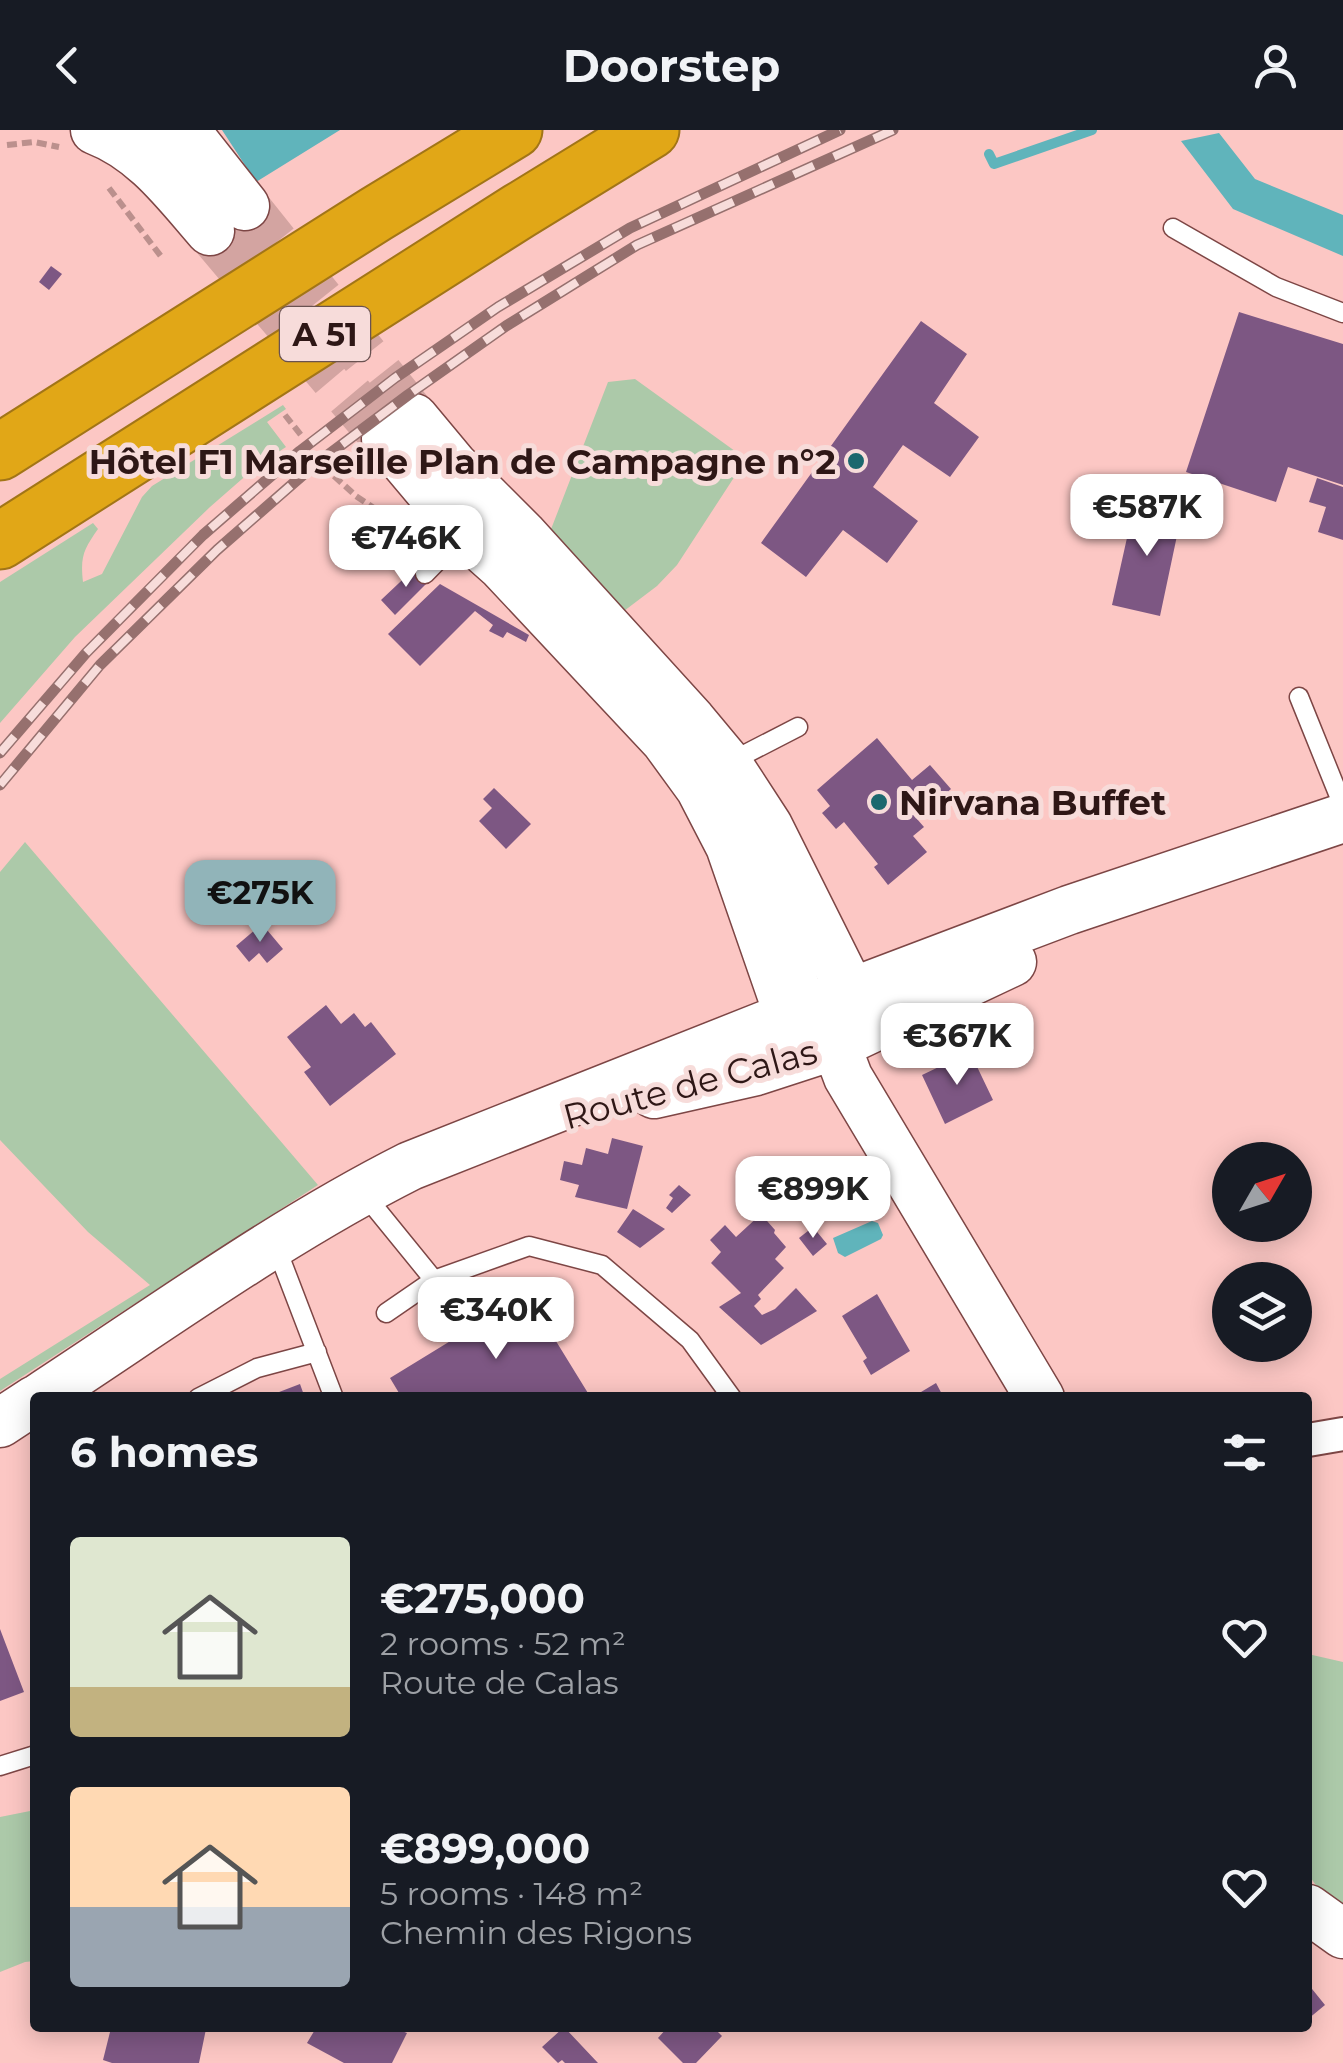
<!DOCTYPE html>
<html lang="en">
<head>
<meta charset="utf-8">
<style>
  body { margin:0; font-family:Montserrat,sans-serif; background:#20242c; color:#f1f3f6; height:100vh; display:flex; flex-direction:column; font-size:38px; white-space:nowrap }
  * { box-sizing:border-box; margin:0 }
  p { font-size:32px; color:#9ea1a6 }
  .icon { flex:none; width:55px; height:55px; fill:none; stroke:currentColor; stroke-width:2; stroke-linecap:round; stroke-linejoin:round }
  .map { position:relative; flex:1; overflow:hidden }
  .panel { position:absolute; left:30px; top:1262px; width:1282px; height:640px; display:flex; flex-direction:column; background:#171b24; border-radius:10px; box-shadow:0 5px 25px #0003 }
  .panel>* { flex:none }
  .needle { width:65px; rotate:51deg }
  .controls { position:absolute; left:1212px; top:1012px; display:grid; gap:20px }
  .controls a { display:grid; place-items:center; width:100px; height:100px; border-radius:50%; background:#171b24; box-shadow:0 5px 25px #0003; font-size:50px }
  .price { position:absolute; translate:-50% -85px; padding:0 22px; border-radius:20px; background:#fff; color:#222; font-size:32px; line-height:65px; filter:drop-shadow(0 2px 5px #0008) }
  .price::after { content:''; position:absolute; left:50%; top:60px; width:30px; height:22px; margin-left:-15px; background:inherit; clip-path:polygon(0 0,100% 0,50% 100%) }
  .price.on { background:#91b4b9; color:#111 }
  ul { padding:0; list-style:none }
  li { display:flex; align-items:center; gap:30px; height:250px; padding:0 40px }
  li span { display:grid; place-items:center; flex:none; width:280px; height:200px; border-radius:10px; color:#555 }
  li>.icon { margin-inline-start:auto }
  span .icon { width:120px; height:120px; fill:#fffc; stroke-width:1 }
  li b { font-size:42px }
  h2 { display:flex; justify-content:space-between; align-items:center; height:120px; padding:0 40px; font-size:42px }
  header { display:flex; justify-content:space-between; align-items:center; height:130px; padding:0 40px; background:#171b24; font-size:45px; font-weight:700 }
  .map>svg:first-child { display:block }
</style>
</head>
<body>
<header><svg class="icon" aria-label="back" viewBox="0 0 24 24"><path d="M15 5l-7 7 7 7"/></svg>Doorstep<svg class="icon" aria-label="person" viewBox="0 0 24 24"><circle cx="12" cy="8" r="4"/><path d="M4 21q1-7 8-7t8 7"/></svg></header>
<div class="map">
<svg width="1343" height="1933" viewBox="0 0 1343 1933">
  <rect width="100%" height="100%" fill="#fcc7c4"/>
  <path fill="#acc9a9" d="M 635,249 L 746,329 L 677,435 L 657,456 L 620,484 L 548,407 L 608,252 Z
    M 283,275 L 286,279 L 267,292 L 286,317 L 257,336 L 210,377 L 75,507 L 0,593 L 0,452 L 93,393 L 98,399 C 84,419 80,426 83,452 L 102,444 L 142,367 L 152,356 Z
    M 25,712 L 318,1055 L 0,1261 L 0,1249 L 150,1155 L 88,1102 L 0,1010 L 0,742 Z
    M 1308,1524 L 1343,1532 L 1343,1780 L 1330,1775 L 1308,1744 Z
    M 35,1680 L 35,1831 L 25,1832 L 0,1842 L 0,1687 Z"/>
  <path fill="#60b4bb" d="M 222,0 L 340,0 L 256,52 Z
    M 1219,3 L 1255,49 L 1343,85 L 1343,126 L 1233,79 L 1181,11 Z
    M 872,1091 L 878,1093 L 883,1105 L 881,1109 L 845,1127 L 838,1123 L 833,1108 Z"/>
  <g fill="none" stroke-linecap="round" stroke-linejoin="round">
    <path stroke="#60b4bb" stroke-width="10" d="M 989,24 L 994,34 L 1092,0"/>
  </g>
  <path fill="#7d5783" d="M 51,136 L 62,144 L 49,160 L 39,152 Z
    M 1239,182 L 1343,214 L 1343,355 L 1288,337 L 1276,372 L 1186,342 Z
    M 921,191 L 967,224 L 934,273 L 979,307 L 950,347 L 903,315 L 873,357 L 918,391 L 887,433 L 843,400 L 806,447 L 761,413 Z
    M 1317,348 L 1343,357 L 1343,410 L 1318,402 L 1326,377 L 1309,372 Z
    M 1135,372 L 1182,382 L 1160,486 L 1112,475 Z
    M 416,437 L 432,448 L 395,485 L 381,470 Z
    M 440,454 L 529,505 L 526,512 L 507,502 L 503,508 L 489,501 L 493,495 L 475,481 L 420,536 L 388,504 Z
    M 877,608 L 912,650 L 930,635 L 951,659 L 917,689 L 924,697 L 913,706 L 927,722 L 888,755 L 874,737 L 878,734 L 844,692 L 836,699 L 822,683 L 830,676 L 817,660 Z
    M 494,658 L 531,694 L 506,719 L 479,691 L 492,678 L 483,669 Z
    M 262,794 L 283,819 L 267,833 L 259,823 L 249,832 L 236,816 Z
    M 326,875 L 341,894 L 354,883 L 365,897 L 371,892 L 396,924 L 330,976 L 304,942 L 311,937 L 287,907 Z
    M 970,922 L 993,970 L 945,994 L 922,945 Z
    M 612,1008 L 643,1016 L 627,1079 L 575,1067 L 579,1055 L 560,1050 L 564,1031 L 582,1035 L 586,1018 L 608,1024 Z
    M 679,1055 L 691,1065 L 672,1083 L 666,1078 L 673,1068 L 669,1065 Z
    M 633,1079 L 665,1099 L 640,1118 L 617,1102 Z
    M 761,1084 L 775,1100 L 774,1103 L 786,1117 L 775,1129 L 784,1138 L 758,1165 L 761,1169 L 754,1176 L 762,1185 L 775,1179 L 796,1158 L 817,1181 L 761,1215 L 719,1177 L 741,1163 L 711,1133 L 721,1122 L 710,1110 L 725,1095 L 736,1107 Z
    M 813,1097 L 827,1114 L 813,1126 L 799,1108 Z
    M 527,1164 L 591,1268 L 402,1268 L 390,1248 Z
    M 877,1164 L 910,1221 L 871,1245 L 863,1231 L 867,1228 L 842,1186 Z
    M 936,1253 L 944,1268 L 911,1268 Z
    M 300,1254 L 305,1268 L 266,1268 L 266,1267 Z
    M 0,1499 L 24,1562 L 0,1571 Z
    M 1308,1854 L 1325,1875 L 1308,1889 Z
    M 111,1898 L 201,1898 L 206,1899 L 199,1933 L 112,1933 L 103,1930 Z
    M 316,1898 L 378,1898 L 385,1900 L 387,1898 L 394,1898 L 407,1903 L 392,1933 L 344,1933 L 307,1913 Z
    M 563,1898 L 565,1898 L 598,1933 L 565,1933 L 562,1930 L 558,1933 L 542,1917 Z
    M 667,1898 L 714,1898 L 722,1906 L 696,1933 L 683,1933 L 658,1908 Z"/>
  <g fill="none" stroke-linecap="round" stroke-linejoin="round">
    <path stroke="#d3a4a1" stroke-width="48" stroke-dasharray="48 24" stroke-linecap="butt" d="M 245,76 L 414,288
      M 210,101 L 386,309"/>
    <g stroke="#7d4645" stroke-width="21">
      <path id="lane" d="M 150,0 L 178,32
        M 1173,98 L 1276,157 L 1343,183
        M 425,444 L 466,402
        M 1299,567 L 1343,676
        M 728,633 L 798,597
        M 756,725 L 818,872
        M 364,1064 L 434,1150 L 386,1183
        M 275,1114 L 334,1268
        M 434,1150 L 529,1116 L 602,1135 L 690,1210 L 732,1268
        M 198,1268 L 257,1238 L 317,1222
        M 0,1636 L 35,1625"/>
    </g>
    <g stroke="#7d4645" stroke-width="36">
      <path id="street" d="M 1308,1310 L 1343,1304"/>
    </g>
    <g stroke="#7d4645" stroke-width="51">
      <path id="secondary" d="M 95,0 C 145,19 176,62 210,101
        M 185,0 L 245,76
        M 414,288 L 454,336 L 522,404 L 692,591 L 727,633 L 768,696 L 851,862 L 836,915 L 848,947 L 1040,1268
        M 386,309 L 465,403 L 502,436 L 665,610 L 700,658 L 730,716 L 789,886 L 816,903
        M 654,964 L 756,941 L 836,915 L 1012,832
        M 39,1268 C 160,1189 281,1101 410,1036 L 789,886 L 1069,780 L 1343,688
        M 0,1293 L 35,1270
        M 1308,1779 L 1343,1804"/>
    </g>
    <g stroke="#a27517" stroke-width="59">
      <path id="highway" d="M 0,322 L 376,84 L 514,0
        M 0,411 L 519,81 L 651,0"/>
    </g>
    <path stroke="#bb908d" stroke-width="6" stroke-dasharray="10 5" stroke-linecap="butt" d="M 7,15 L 34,12 L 59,17
      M 109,58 L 163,129
      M 285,285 L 301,305
      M 334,346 L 356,366 L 405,399"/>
    <use href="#lane" stroke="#fff" stroke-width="18"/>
    <use href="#street" stroke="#fff" stroke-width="32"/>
    <use href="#secondary" stroke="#fff" stroke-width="48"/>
    <use href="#highway" stroke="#e1a717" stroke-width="55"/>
    <g stroke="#96706e" stroke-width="11">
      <path id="rail" d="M 0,623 L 86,523 L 203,405 L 300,321 L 395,248 L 498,177 L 630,98 L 840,0
        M 0,655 L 100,535 L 217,420 L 312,337 L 408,265 L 506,196 L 637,115 L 893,0"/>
    </g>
    <use href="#rail" stroke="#f7dcda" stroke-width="8" stroke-dasharray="22" stroke-linecap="butt"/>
  </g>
  <g fill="#1c686e" stroke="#f7dcda" stroke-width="4">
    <circle cx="856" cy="331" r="10"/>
    <circle cx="879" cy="672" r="10"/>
  </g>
  <g text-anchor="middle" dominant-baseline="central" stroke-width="10" stroke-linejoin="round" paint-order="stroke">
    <rect fill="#f7dcda" stroke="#6a5251" stroke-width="2.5" x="280" y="177" width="90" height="54" rx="8"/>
    <g font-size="32" font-weight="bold" fill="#2e1716">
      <text x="325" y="204">A 51</text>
    </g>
    <g font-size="35" font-weight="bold" fill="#2e1716" stroke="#f7dcda" text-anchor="end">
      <text x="836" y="331">Hôtel F1 Marseille Plan de Campagne n°2</text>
      <text x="899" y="672" text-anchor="start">Nirvana Buffet</text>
    </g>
    <g font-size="35" fill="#2e1716" stroke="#f7dcda">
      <text transform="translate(690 954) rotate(-15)">Route de Calas</text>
    </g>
  </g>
</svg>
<div class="controls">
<a><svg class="needle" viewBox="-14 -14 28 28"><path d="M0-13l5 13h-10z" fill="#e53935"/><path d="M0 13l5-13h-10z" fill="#9ea1a6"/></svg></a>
<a><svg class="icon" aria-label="layers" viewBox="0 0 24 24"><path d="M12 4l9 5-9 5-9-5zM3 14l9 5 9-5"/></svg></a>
</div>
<b class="price" style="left:1147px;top:429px">€587K</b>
<b class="price" style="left:406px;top:460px">€746K</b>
<b class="price on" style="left:260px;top:815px">€275K</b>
<b class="price" style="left:957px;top:958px">€367K</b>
<b class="price" style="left:813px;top:1111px">€899K</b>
<b class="price" style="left:496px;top:1232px">€340K</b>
<section class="panel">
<h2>6 homes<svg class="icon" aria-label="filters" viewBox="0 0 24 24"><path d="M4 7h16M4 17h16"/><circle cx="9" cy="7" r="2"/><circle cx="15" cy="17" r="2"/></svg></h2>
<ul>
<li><span style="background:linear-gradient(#dfe7d0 75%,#c2b280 0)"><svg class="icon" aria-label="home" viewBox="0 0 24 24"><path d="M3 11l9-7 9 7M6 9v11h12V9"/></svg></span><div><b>€275,000</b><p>2 rooms · 52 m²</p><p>Route de Calas</p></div><svg class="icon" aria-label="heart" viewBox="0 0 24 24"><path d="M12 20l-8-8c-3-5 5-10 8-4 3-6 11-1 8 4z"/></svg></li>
<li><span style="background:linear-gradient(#ffd9b3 60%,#9aa5b1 0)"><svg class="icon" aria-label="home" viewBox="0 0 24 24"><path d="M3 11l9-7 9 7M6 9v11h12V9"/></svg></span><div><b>€899,000</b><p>5 rooms · 148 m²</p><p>Chemin des Rigons</p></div><svg class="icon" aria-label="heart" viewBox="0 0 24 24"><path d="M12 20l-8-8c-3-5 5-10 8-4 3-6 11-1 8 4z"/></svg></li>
</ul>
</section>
</div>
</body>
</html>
